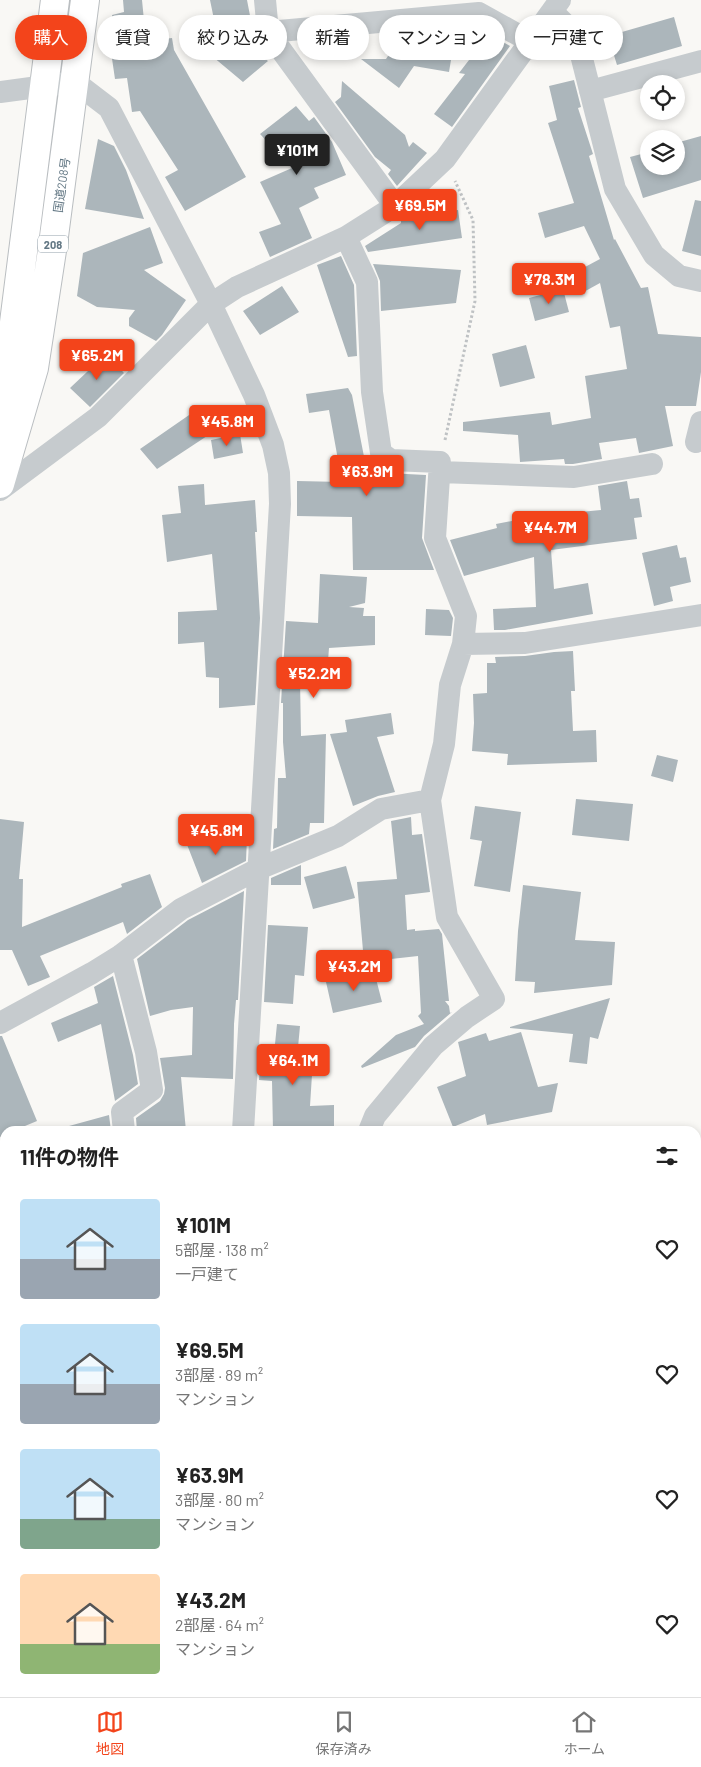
<!DOCTYPE html>
<html lang="ja">
<head>
<meta charset="utf-8">
<style>
  body { margin:0; font-family:Barlow,"Noto Sans JP",sans-serif; background:#f2f2f2; color:#222; height:100vh; display:flex; flex-direction:column; font-size:19px; white-space:nowrap }
  * { box-sizing:border-box; margin:0 }
  p { font-size:16px; color:#767676 }
  .icon { flex:none; width:28px; height:28px; fill:none; stroke:currentColor; stroke-width:2; stroke-linecap:round; stroke-linejoin:round }
  .map { position:relative; flex:1; overflow:hidden }
  .sheet { position:absolute; left:0px; top:1126px; width:701px; height:571px; display:flex; flex-direction:column; background:#fff; border-radius:15px 15px 0 0; box-shadow:0 2px 8px #0003 }
  .sheet>* { flex:none }
  .top-card { position:absolute; left:15px; top:15px; width:671px; height:45px; display:flex; gap:10px }
  .fabs { position:absolute; left:640px; top:75px; display:grid; gap:10px }
  .fabs a { display:grid; place-items:center; width:45px; height:45px; border-radius:50%; background:#fff; box-shadow:0 2px 8px #0003; font-size:25px }
  .price { position:absolute; translate:-50% -42px; padding:0 11px; border-radius:5px; background:#f3441b; color:#fff; font-size:16px; line-height:32px; filter:drop-shadow(0 1px 2px #0008) }
  .price::after { content:''; position:absolute; left:50%; top:30px; width:15px; height:11px; margin-left:-8px; background:inherit; clip-path:polygon(0 0,100% 0,50% 100%) }
  .price.selected { background:#222; color:#fff }
  ul { padding:0; list-style:none }
  li { display:flex; align-items:center; gap:15px; height:125px; padding:0 20px }
  li span { display:grid; place-items:center; flex:none; width:140px; height:100px; border-radius:5px; color:#555 }
  li>.icon { margin-inline-start:auto }
  span .icon { width:60px; height:60px; fill:#fffc; stroke-width:1 }
  li b { font-size:21px }
  h2 { display:flex; justify-content:space-between; align-items:center; height:60px; padding:0 20px; font-size:21px }
  .chip { padding:0 18px; border-radius:22px; background:#fff; box-shadow:0 2px 8px #0003; font-size:18px; line-height:45px }
  .chip.selected { background:#f3441b; color:#fff }
  .tab-bar { display:flex; justify-content:space-around; align-items:center; height:70px; border-top:1px solid #e0e0e0; background:#fff; font-size:14px; color:#767676 }
  .tab-bar a { display:grid; justify-items:center; gap:2px }
  .tab-bar .selected { color:#f3441b }
  .map>svg:first-child { display:block }
</style>
</head>
<body>
<div class="map">
<svg width="701" height="1697" viewBox="0 0 701 1697">
  <rect width="100%" height="100%" fill="#f9f8f5"/>
  <path fill="#acb6bb" d="M 123,0 L 142,0 L 146,41 L 172,38 L 174,50 L 246,177 L 185,211 L 165,177 L 178,170 L 140,111 L 132,112 L 127,78 L 115,79 L 110,45 L 116,45 L 112,15 L 124,12 Z
    M 210,0 L 247,0 L 257,52 L 268,61 L 243,82 L 194,41 L 217,34 Z
    M 674,17 L 682,46 L 617,65 L 608,36 Z
    M 423,31 L 455,36 L 449,72 L 414,66 L 399,88 L 361,59 L 386,59 L 403,33 Z
    M 489,34 L 510,46 L 452,127 L 434,114 L 465,74 L 459,73 Z
    M 574,80 L 581,107 L 578,108 L 593,154 L 589,156 L 614,240 L 615,239 L 641,288 L 648,287 L 658,334 L 701,337 L 701,372 L 696,406 L 665,406 L 673,446 L 639,453 L 636,438 L 599,443 L 602,459 L 573,464 L 565,464 L 564,459 L 520,462 L 518,435 L 463,431 L 463,422 L 550,412 L 552,425 L 591,418 L 585,376 L 627,369 L 620,326 L 610,328 L 600,283 L 580,294 L 570,275 L 600,259 L 584,226 L 545,238 L 538,213 L 574,203 L 548,123 L 557,120 L 549,86 Z
    M 342,81 L 405,135 L 409,147 L 413,142 L 427,153 L 397,186 L 388,174 L 391,170 L 375,157 L 335,102 L 341,97 Z
    M 296,106 L 309,121 L 314,117 L 332,142 L 346,175 L 314,188 L 319,198 L 299,208 L 312,238 L 270,257 L 259,232 L 281,224 L 260,182 L 292,168 L 260,134 Z
    M 701,136 L 701,180 L 643,198 L 630,157 L 649,152 L 649,166 L 676,166 L 676,143 Z
    M 98,139 L 114,146 L 126,170 L 144,219 L 85,209 Z
    M 695,200 L 701,201 L 701,256 L 682,251 Z
    M 458,210 L 462,238 L 368,252 L 365,246 L 401,223 L 401,218 Z
    M 150,227 L 163,263 L 144,270 L 186,300 L 162,335 L 156,341 L 129,326 L 129,318 L 135,310 L 97,307 L 77,296 L 83,253 Z
    M 341,256 L 354,285 L 357,356 L 348,357 L 317,265 Z
    M 373,264 L 461,270 L 456,303 L 381,311 L 380,281 Z
    M 282,286 L 299,312 L 260,335 L 243,311 Z
    M 563,289 L 569,312 L 535,321 L 529,298 Z
    M 526,345 L 535,378 L 500,387 L 492,354 Z
    M 106,354 L 124,373 L 90,407 L 70,388 Z
    M 348,388 L 352,395 L 367,472 L 426,475 L 422,538 L 434,570 L 353,570 L 352,517 L 297,516 L 297,481 L 342,482 L 329,410 L 309,413 L 306,394 Z
    M 192,413 L 207,436 L 157,469 L 140,449 Z
    M 240,434 L 243,453 L 214,459 L 211,440 Z
    M 627,481 L 630,499 L 639,498 L 642,517 L 634,518 L 637,539 L 551,550 L 554,589 L 588,583 L 593,614 L 505,630 L 494,630 L 493,609 L 536,607 L 534,557 L 464,576 L 450,540 L 497,528 L 496,524 L 538,516 L 601,510 L 598,486 Z
    M 204,484 L 205,505 L 255,500 L 257,532 L 255,532 L 260,618 L 255,705 L 219,708 L 219,678 L 206,677 L 204,642 L 178,644 L 178,612 L 217,610 L 212,554 L 167,562 L 162,515 L 181,513 L 178,486 Z
    M 677,545 L 680,558 L 686,557 L 691,582 L 670,587 L 673,601 L 654,606 L 642,553 Z
    M 320,574 L 367,577 L 365,603 L 349,607 L 364,608 L 363,616 L 375,616 L 375,645 L 329,648 L 328,661 L 317,660 L 316,680 L 300,680 L 301,736 L 326,734 L 324,823 L 310,823 L 309,834 L 273,849 L 274,829 L 277,828 L 278,778 L 286,778 L 283,742 L 283,703 L 281,703 L 286,621 L 318,623 Z
    M 426,609 L 449,610 L 453,618 L 451,636 L 425,635 Z
    M 573,651 L 575,691 L 571,691 L 573,731 L 596,730 L 597,762 L 507,765 L 508,754 L 472,751 L 474,723 L 473,694 L 487,693 L 487,663 L 496,663 L 495,657 L 525,656 L 554,652 Z
    M 391,713 L 394,734 L 377,737 L 395,792 L 378,796 L 353,806 L 330,734 L 347,732 L 345,720 Z
    M 657,755 L 678,760 L 673,782 L 651,776 Z
    M 576,799 L 633,804 L 629,841 L 572,835 Z
    M 475,806 L 521,812 L 510,892 L 474,886 L 482,841 L 470,839 Z
    M 411,817 L 412,835 L 422,834 L 430,892 L 405,895 L 407,930 L 415,929 L 415,931 L 439,929 L 442,934 L 449,1001 L 445,1001 L 449,1006 L 450,1013 L 452,1012 L 424,1036 L 415,1047 L 362,1068 L 361,1066 L 396,1035 L 424,1024 L 418,1016 L 421,1013 L 418,956 L 364,962 L 357,882 L 397,879 L 391,821 Z
    M 0,819 L 24,822 L 19,879 L 23,879 L 22,927 L 122,887 L 121,884 L 150,874 L 162,907 L 127,934 L 123,922 L 40,956 L 50,977 L 28,986 L 12,950 L 0,950 Z
    M 210,832 L 210,847 L 247,837 L 246,861 L 202,883 L 186,842 Z
    M 301,865 L 301,885 L 271,885 L 271,878 Z
    M 346,866 L 355,898 L 313,909 L 304,877 Z
    M 523,885 L 581,892 L 575,940 L 615,942 L 612,985 L 534,993 L 535,982 L 515,981 L 518,931 Z
    M 244,891 L 238,1000 L 236,1000 L 234,1024 L 233,1079 L 181,1077 L 186,1131 L 137,1131 L 136,1118 L 160,1101 L 164,1094 L 165,1088 L 160,1058 L 192,1055 L 193,1007 L 171,1010 L 150,1016 L 137,959 L 188,920 Z
    M 268,925 L 308,927 L 304,976 L 295,975 L 293,1004 L 264,1002 Z
    M 374,971 L 382,1002 L 333,1013 L 326,982 Z
    M 113,976 L 133,1055 L 138,1084 L 115,1101 L 101,1024 L 58,1042 L 51,1023 L 98,1003 L 94,987 Z
    M 610,998 L 598,1039 L 590,1037 L 587,1064 L 569,1062 L 573,1034 L 510,1028 L 510,1027 Z
    M 277,1024 L 300,1026 L 297,1058 L 313,1059 L 310,1106 L 334,1105 L 334,1131 L 273,1131 L 272,1081 L 259,1080 L 261,1053 L 274,1054 Z
    M 521,1032 L 538,1087 L 558,1083 L 552,1112 L 487,1125 L 485,1114 L 453,1127 L 437,1087 L 466,1076 L 458,1042 L 486,1033 L 489,1041 Z
    M 0,1036 L 2,1036 L 37,1121 L 13,1131 L 5,1131 L 5,1135 L 0,1137 Z
    M 109,1115 L 111,1131 L 70,1131 L 69,1126 Z"/>
  <g fill="none" stroke-linecap="round" stroke-linejoin="round">
    <g stroke="#babec1" stroke-width="30">
      <path id="trunk" d="M 3,429 L 10,354 L 55,0
        M 0,484 L 34,368 L 53,244 L 85,0"/>
    </g>
    <path stroke="#bfc2c4" stroke-width="3" stroke-dasharray="2.5 2.5" stroke-linecap="butt" d="M 445,440 L 475,301 L 473,220 L 455,181
      M 0,1650 L 5,1659
      M 17,1692 L 18,1697"/>
    <path stroke="#c6cbce" stroke-width="22" d="M 265,0 L 268,32 L 395,206
      M 552,11 L 576,35 L 615,189 L 654,255 L 679,276 L 701,281
      M 268,32 L 479,13 L 531,42
      M 590,91 L 701,61
      M 0,92 L 75,82 L 109,108 L 211,304 L 254,395 L 273,445 L 279,473 L 280,504 L 243,1131
      M 696,442 L 701,422
      M 440,472 L 574,477 L 652,464
      M 0,490 L 98,417 L 211,304 L 237,287 L 346,237 L 395,206 L 445,159 L 560,0
      M 463,644 L 525,643 L 701,615
      M 121,955 L 146,1052 L 152,1090 L 122,1112 L 124,1131
      M 0,1023 L 92,973 L 121,955 L 181,909 L 258,869 L 338,836 L 381,809 L 430,800 L 444,744 L 450,685 L 463,644 L 466,616 L 435,538 L 440,462 L 391,460 L 381,453 L 372,392 L 367,282 L 346,237
      M 369,1131 L 375,1116 L 433,1046 L 467,1017 L 494,999 L 447,917 L 430,800
      M 0,1411 L 5,1402
      M 0,1588 L 5,1587
      M 423,1692 L 436,1697
      M 214,1697 L 214,1692"/>
    <use href="#trunk" stroke="#fff" stroke-width="28"/>
  </g>
  <g text-anchor="middle" dominant-baseline="central" stroke-width="5" stroke-linejoin="round" paint-order="stroke">
    <rect fill="#fff" stroke="#909fa8" stroke-width="1" x="38" y="235.5" width="30" height="17" rx="4"/>
    <g font-size="11" font-weight="bold" fill="#617683">
      <text x="53" y="244">208</text>
    </g>
    <g font-size="12" fill="#617683" stroke="#fff">
      <text transform="translate(61 185) rotate(-82)">国道208号</text>
    </g>
  </g>
</svg>
<div class="fabs">
<a><svg class="icon" aria-label="locate" viewBox="0 0 24 24"><circle cx="12" cy="12" r="6"/><path d="M12 2v4M12 18v4M2 12h4M18 12h4"/></svg></a>
<a><svg class="icon" aria-label="layers" viewBox="0 0 24 24"><path d="M12 4l9 5-9 5-9-5zM3 14l9 5 9-5"/></svg></a>
</div>
<b class="price selected" style="left:297px;top:176px">¥101M</b>
<b class="price" style="left:420px;top:231px">¥69.5M</b>
<b class="price" style="left:549px;top:305px">¥78.3M</b>
<b class="price" style="left:97px;top:381px">¥65.2M</b>
<b class="price" style="left:227px;top:447px">¥45.8M</b>
<b class="price" style="left:367px;top:497px">¥63.9M</b>
<b class="price" style="left:550px;top:553px">¥44.7M</b>
<b class="price" style="left:314px;top:699px">¥52.2M</b>
<b class="price" style="left:216px;top:856px">¥45.8M</b>
<b class="price" style="left:354px;top:992px">¥43.2M</b>
<b class="price" style="left:293px;top:1086px">¥64.1M</b>
<div class="top-card">
<a class="chip selected">購入</a>
<a class="chip">賃貸</a>
<a class="chip">絞り込み</a>
<a class="chip">新着</a>
<a class="chip">マンション</a>
<a class="chip">一戸建て</a>
</div>
<section class="sheet">
<h2>11件の物件<svg class="icon" aria-label="filters" viewBox="0 0 24 24"><path d="M4 7h16M4 17h16"/><circle cx="9" cy="7" r="2"/><circle cx="15" cy="17" r="2"/></svg></h2>
<ul>
<li><span style="background:linear-gradient(#bfe0f5 60%,#9aa5b1 0)"><svg class="icon" aria-label="home" viewBox="0 0 24 24"><path d="M3 11l9-7 9 7M6 9v11h12V9"/></svg></span><div><b>¥101M</b><p>5部屋 · 138 m²</p><p>一戸建て</p></div><svg class="icon" aria-label="heart" viewBox="0 0 24 24"><path d="M12 20l-8-8c-3-5 5-10 8-4 3-6 11-1 8 4z"/></svg></li>
<li><span style="background:linear-gradient(#bfe0f5 60%,#9aa5b1 0)"><svg class="icon" aria-label="home" viewBox="0 0 24 24"><path d="M3 11l9-7 9 7M6 9v11h12V9"/></svg></span><div><b>¥69.5M</b><p>3部屋 · 89 m²</p><p>マンション</p></div><svg class="icon" aria-label="heart" viewBox="0 0 24 24"><path d="M12 20l-8-8c-3-5 5-10 8-4 3-6 11-1 8 4z"/></svg></li>
<li><span style="background:linear-gradient(#bfe0f5 70%,#7fa58c 0)"><svg class="icon" aria-label="home" viewBox="0 0 24 24"><path d="M3 11l9-7 9 7M6 9v11h12V9"/></svg></span><div><b>¥63.9M</b><p>3部屋 · 80 m²</p><p>マンション</p></div><svg class="icon" aria-label="heart" viewBox="0 0 24 24"><path d="M12 20l-8-8c-3-5 5-10 8-4 3-6 11-1 8 4z"/></svg></li>
<li><span style="background:linear-gradient(#ffd9b3 70%,#8fb573 0)"><svg class="icon" aria-label="home" viewBox="0 0 24 24"><path d="M3 11l9-7 9 7M6 9v11h12V9"/></svg></span><div><b>¥43.2M</b><p>2部屋 · 64 m²</p><p>マンション</p></div><svg class="icon" aria-label="heart" viewBox="0 0 24 24"><path d="M12 20l-8-8c-3-5 5-10 8-4 3-6 11-1 8 4z"/></svg></li>
</ul>
</section>
</div>
<nav class="tab-bar">
<a class="selected"><svg class="icon" aria-label="map" viewBox="0 0 24 24"><path d="M3 6l6-2 6 2 6-2v14l-6 2-6-2-6 2zM9 4v14M15 6v14"/></svg>地図</a>
<a><svg class="icon" aria-label="saved" viewBox="0 0 24 24"><path d="M7 4h10v16l-5-4-5 4z"/></svg>保存済み</a>
<a><svg class="icon" aria-label="home" viewBox="0 0 24 24"><path d="M3 11l9-7 9 7M6 9v11h12V9"/></svg>ホーム</a>
</nav>
</body>
</html>
